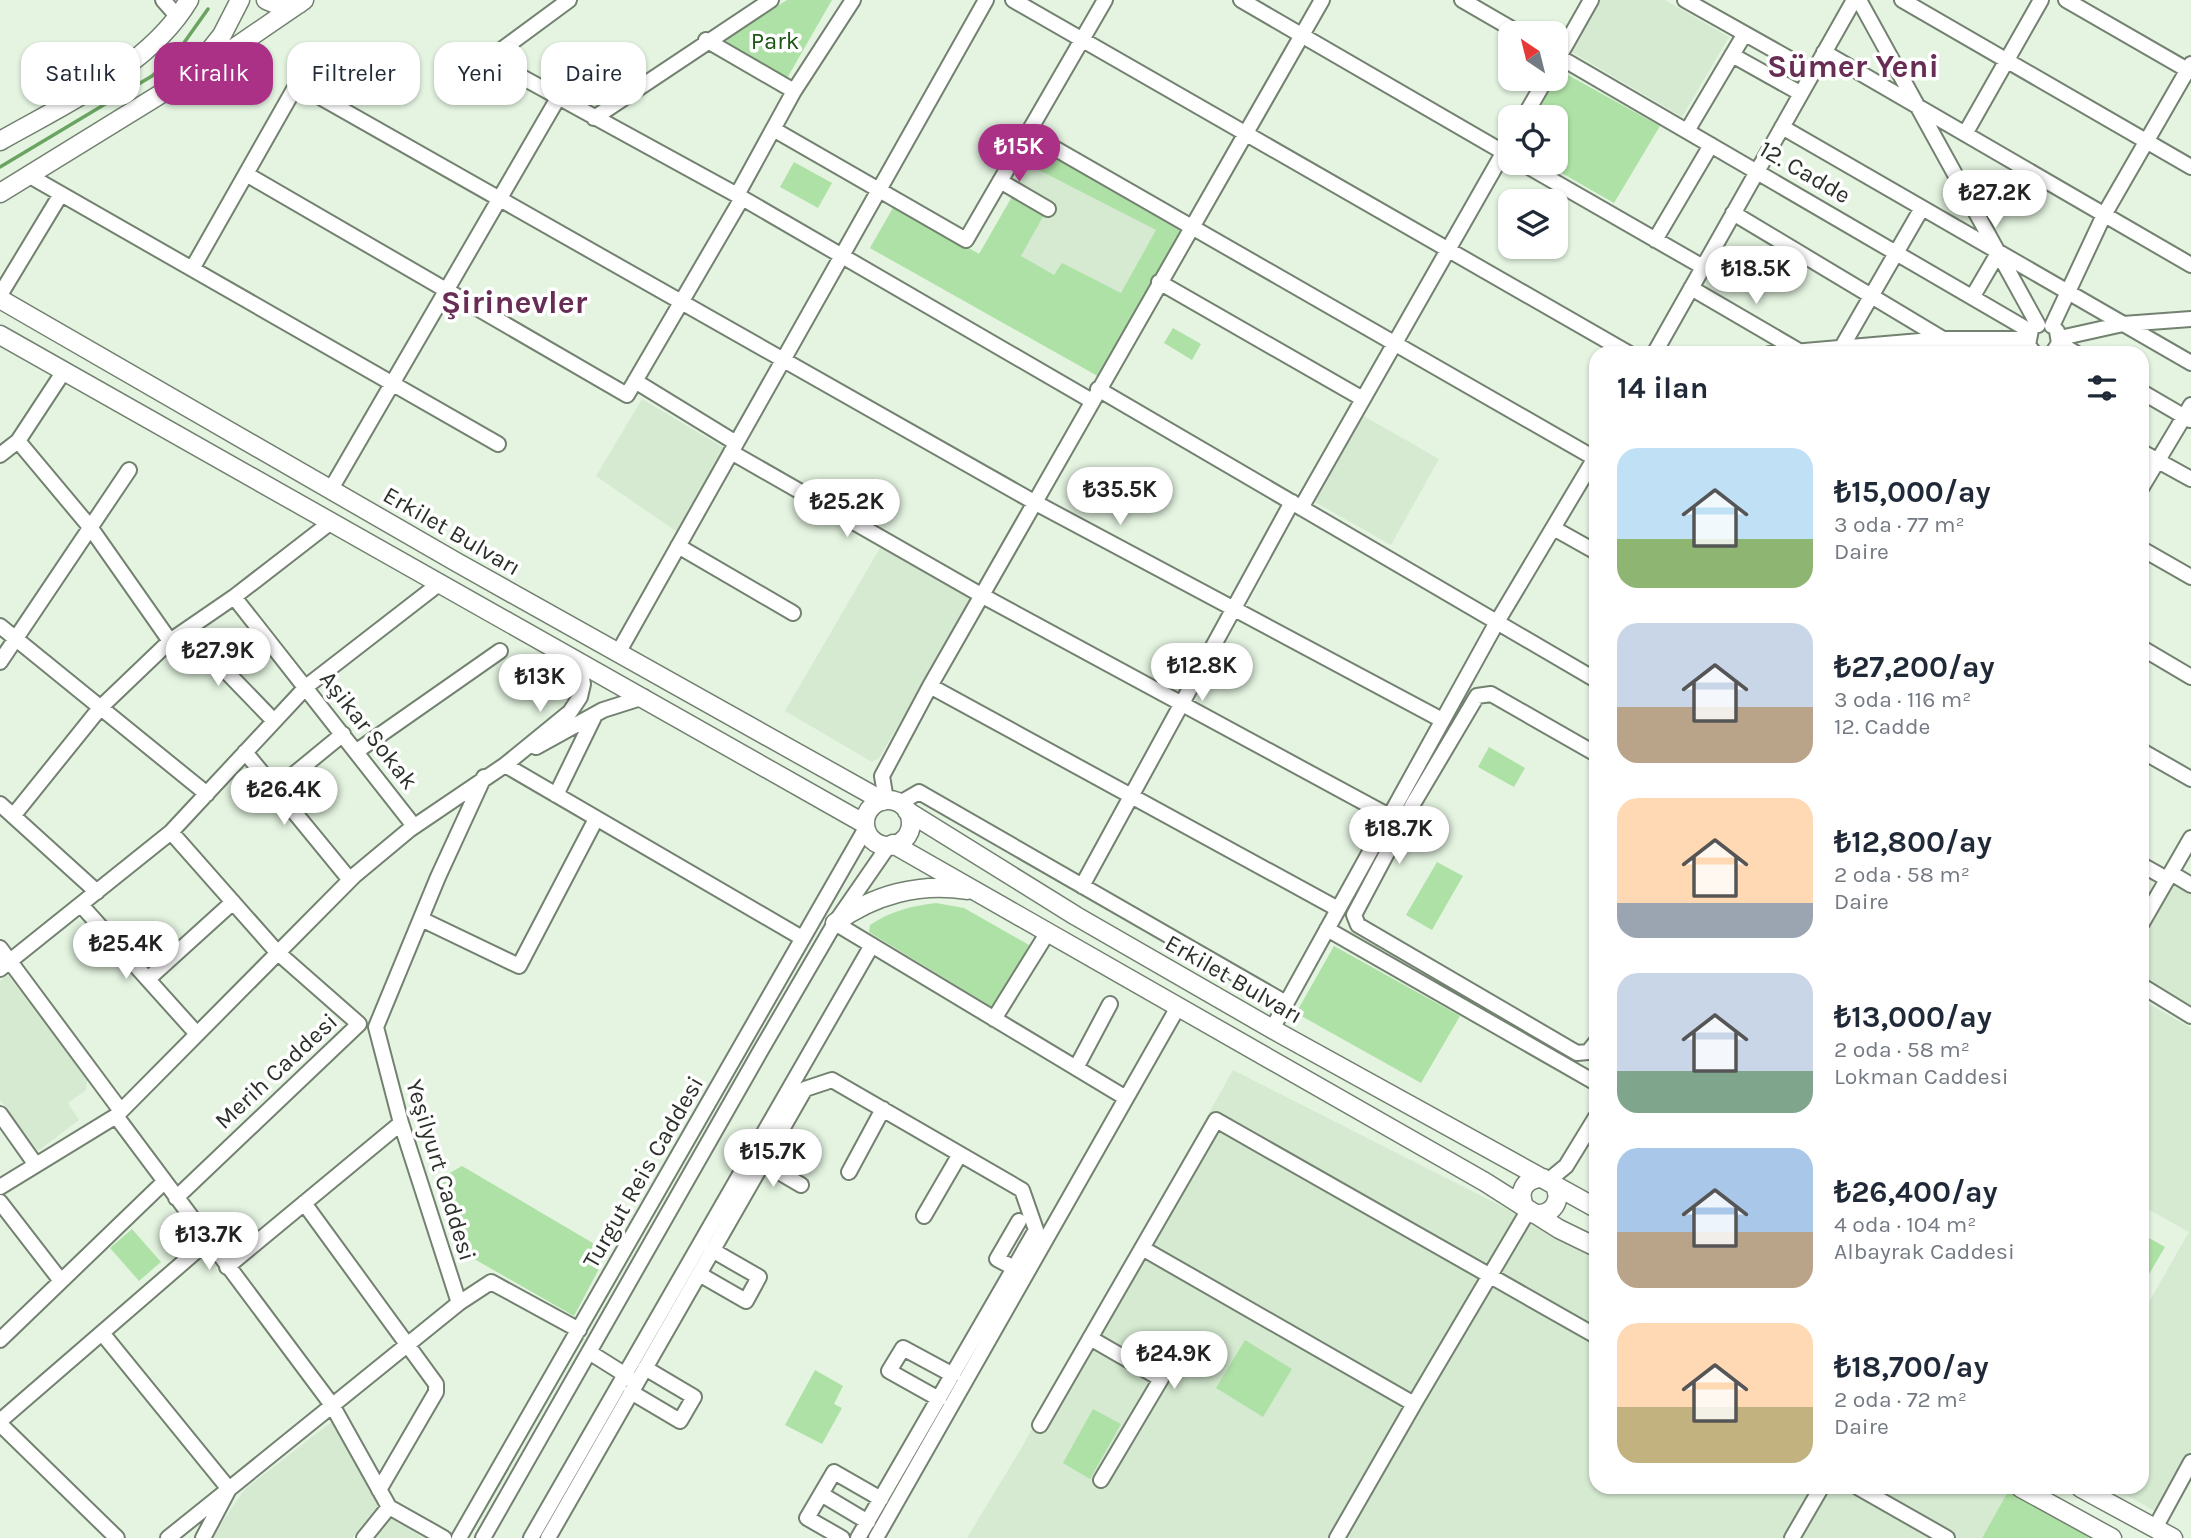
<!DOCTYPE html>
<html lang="tr">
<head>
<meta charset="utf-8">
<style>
  body { margin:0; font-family:Karla,sans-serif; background:#f6f6f7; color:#1f2937; height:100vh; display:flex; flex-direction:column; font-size:26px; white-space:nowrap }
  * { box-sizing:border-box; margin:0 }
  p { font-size:23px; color:#747a83 }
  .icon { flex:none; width:38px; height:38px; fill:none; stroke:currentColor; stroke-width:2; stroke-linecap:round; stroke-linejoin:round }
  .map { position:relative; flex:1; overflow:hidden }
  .side { position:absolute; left:1589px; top:346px; width:560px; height:1148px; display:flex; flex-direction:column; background:#fff; border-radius:21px; box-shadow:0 2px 5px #0004 }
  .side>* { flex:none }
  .banner { position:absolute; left:21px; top:42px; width:665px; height:63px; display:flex; gap:14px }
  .needle { width:46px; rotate:325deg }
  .fabs { position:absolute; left:1498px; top:21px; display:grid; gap:14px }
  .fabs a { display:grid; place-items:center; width:70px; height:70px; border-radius:14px; background:#fff; box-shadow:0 2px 5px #0004; font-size:35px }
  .price { position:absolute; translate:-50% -60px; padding:0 16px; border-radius:24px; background:#fff; color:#222; font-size:23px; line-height:46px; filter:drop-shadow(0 2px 4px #0008) }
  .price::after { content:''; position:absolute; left:50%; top:42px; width:21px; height:16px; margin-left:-10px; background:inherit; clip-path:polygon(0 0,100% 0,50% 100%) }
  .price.active { background:#aa3186; color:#fff }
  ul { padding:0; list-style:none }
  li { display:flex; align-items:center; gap:21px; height:175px; padding:0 28px }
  li span { display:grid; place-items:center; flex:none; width:196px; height:140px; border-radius:21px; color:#555 }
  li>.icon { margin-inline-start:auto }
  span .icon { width:84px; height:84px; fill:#fffc; stroke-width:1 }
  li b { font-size:30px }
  h2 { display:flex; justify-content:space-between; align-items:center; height:84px; padding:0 28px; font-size:30px }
  .pill { padding:0 24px; border-radius:21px; background:#fff; box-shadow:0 2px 5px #0004; font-size:24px; line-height:63px }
  .pill.active { background:#aa3186; color:#fff }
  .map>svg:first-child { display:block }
</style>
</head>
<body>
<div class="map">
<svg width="2191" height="1538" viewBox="0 0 2191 1538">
  <rect width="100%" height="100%" fill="#e4f4e1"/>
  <path fill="#d5ead1" d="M 1600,0 L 1665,0 L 1729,37 L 1682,117 L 1570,51 Z
    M 1040,146 L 1188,228 L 1103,379 L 870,248 L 894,206 L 980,254 Z
    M 642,399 L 724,448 L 677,532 L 596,476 Z
    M 1362,415 L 1439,459 L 1391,545 L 1313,501 Z
    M 884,541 L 974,597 L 879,758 L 872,762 L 785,711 Z
    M 2174,884 L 2191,893 L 2191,1022 L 2142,995 L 2142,940 Z
    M 8,975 L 87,1079 L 86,1090 L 68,1103 L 79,1120 L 38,1151 L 0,1100 L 0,981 Z
    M 2142,1000 L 2191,1028 L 2191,1453 L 2158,1513 L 2114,1488 L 2142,1488 L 2142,1314 L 2189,1232 L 2142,1206 Z
    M 1233,1070 L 1596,1254 L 1596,1488 L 2010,1488 L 1982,1538 L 967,1538 L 1022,1447 Z
    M 338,1417 L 379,1505 L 352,1538 L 211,1538 L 245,1489 Z
    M 386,1516 L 424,1538 L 369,1538 Z"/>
  <path fill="#aee1a6" d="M 787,0 L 832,0 L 786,80 L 723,46 L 730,36 Z
    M 1559,70 L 1660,126 L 1614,203 L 1544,163 L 1556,163 L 1556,117 L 1532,117 Z
    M 1041,146 L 1188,228 L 1103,379 L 870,248 L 894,206 L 979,254 L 1013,195 L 1045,213 L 1021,256 L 1054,275 L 1062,263 L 1121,293 L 1156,230 L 1033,167 Z
    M 794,162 L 832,183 L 818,208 L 780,187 Z
    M 1173,328 L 1201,344 L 1192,360 L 1164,343 Z
    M 1489,747 L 1525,768 L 1514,787 L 1478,767 Z
    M 1437,862 L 1463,876 L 1432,930 L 1406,915 Z
    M 936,903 L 964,908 L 1029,945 L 995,1009 L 869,932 L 870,925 C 891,911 911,906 936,903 Z
    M 1334,946 L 1460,1016 L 1421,1083 L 1296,1013 Z
    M 462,1166 L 608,1252 L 574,1316 L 469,1256 L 460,1256 L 437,1180 Z
    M 132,1229 L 161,1262 L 139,1281 L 110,1248 Z
    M 2142,1234 L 2165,1247 L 2142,1286 Z
    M 1245,1340 L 1292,1369 L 1263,1417 L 1216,1388 Z
    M 815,1370 L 843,1386 L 834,1404 L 842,1408 L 822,1444 L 785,1425 Z
    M 1093,1409 L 1121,1424 L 1090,1479 L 1063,1463 Z
    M 2010,1488 L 2044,1488 L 2110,1538 L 1982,1538 Z"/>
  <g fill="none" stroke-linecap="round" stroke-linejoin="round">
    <path stroke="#6aa461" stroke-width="3.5" d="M 0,167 L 152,76 L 176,54 L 208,9"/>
    <g stroke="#738170" stroke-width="18">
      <path id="minor" d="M 163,0 L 178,17
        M 569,0 L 489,59 L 737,195 L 1092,401
        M 1013,0 L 1630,354
        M 1241,0 L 1510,156
        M 1462,0 L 1519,33
        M 1685,0 L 1813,72
        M 1859,0 L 2038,325
        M 1902,0 L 2191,167
        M 2066,0 L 2191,72
        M 706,40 L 794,91
        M 1824,52 L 2191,265
        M 1556,55 L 2030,331
        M 1732,55 L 1800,93
        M 1556,62 L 1591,0
        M 1524,117 L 1546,79
        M 594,118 L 771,0
        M 1782,127 L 2191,363
        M 773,129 L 966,240 L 1105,0
        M 1687,131 L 1744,35
        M 1028,133 L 1596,459
        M 1965,134 L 2041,0
        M 1522,163 L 1703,267
        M 246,174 L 627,395 L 742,198
        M 28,175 L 498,444
        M 1000,181 L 1048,209
        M 737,195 L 794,91 L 853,0
        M 1733,213 L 1943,339
        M 1655,240 L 1711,145
        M 192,269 L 297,84 L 1034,502 L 1442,720
        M 1159,282 L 1363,399
        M 1691,288 L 1799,351
        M 0,295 L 61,194
        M 1973,296 L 1997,255
        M 2052,326 L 2104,215 L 2191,64
        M 2031,330 L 2028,345 L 2035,354
        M 2060,338 L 2123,324 L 2191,319
        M 2059,343 L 2077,354
        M 1839,352 L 1922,208
        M 1654,354 L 1854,0
        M 1769,354 L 1943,339 L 2027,339
        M 2052,354 L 2059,343 L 2057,331
        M 635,381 L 736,443
        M 1098,389 L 1596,680
        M 2142,392 L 2190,420
        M 18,441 L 90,527 L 170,641
        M 731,452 L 981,595 L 1389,816
        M 2142,452 L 2191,479
        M 0,455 L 18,441 L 64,371
        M 2142,487 L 2191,405
        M 331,489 L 558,98
        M 1301,508 L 1510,141
        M 1555,529 L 1596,552
        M 678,546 L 793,613
        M 2142,549 L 2191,577
        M 234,597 L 414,826
        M 0,626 L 207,794
        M 186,630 L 274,721
        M 2142,648 L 2191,677
        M 618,653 L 986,0
        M 0,662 L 129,470
        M 930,686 L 1338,909
        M 536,747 L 603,710 L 644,697
        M 357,751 L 500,651
        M 2142,751 L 2191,779
        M 245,752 L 350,880
        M 1596,754 L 1491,694 L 1477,696 L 1413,804 L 1354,915 L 1358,925 L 1577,1053 L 1588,1052 L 1596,1042
        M 505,765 L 802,938
        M 276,789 L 343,734
        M 556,795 L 595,715
        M 886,800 L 882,776 L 930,686 L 1322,0
        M 900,803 L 919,792 L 1286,1003
        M 0,804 L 97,892
        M 13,816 L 100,708 L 170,641 L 234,597 L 331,522
        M 171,832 L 277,952 L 359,1024 L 176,1198
        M 2142,865 L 2167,879
        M 2171,873 L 2191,885
        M 1082,886 L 1292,502
        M 81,905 L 197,1034
        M 421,919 L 519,966 L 596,819
        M 835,923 L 1126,1098
        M 2142,923 L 2191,838
        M 1327,929 L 1596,1083
        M 0,948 L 121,1111
        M 0,969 L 171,832 L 307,686 L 440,583
        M 148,979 L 233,902
        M 2142,986 L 2191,1016
        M 994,1019 L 1048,932
        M 1272,1029 L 1497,622 L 1596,456
        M 1076,1068 L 1110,1004
        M 0,1114 L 36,1165
        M 116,1116 L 332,1405 L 389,1507
        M 762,1162 L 801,1185
        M 849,1172 L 883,1109
        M 1549,1180 L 1566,1166 L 1596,1117
        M 0,1187 L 116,1116 L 355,875 L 409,830 L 505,765 L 570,712 L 580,697 L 583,684 L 580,670 L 574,658
        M 0,1202 L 61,1281
        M 304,1203 L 436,1384 L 436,1392 L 379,1490
        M 924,1216 L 960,1154
        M 1142,1248 L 1414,1404 L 1528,1211
        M 227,1267 L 401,1123
        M 1014,1268 L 997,1259 L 1019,1221
        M 699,1274 L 746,1301 L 759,1277 L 712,1250
        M 459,1303 L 491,1282 L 579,1330
        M 102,1333 L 229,1489 L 459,1303 L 401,1123 L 376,1027 L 438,877 L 484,777
        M 1090,1338 L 1161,1379 L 1101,1480
        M 0,1340 L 164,1182
        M 589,1352 L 632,1379
        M 631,1392 L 680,1421 L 694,1397 L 645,1368
        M 939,1399 L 889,1371 L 903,1348 L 953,1375
        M 0,1421 L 208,1241
        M 0,1424 L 117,1538
        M 1040,1425 L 1216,1120 L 1596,1336
        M 1859,1488 L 1947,1538
        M 821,1494 L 868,1522
        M 2155,1528 L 2191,1462
        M 168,1538 L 229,1489 L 203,1538
        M 364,1538 L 389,1507 L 444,1538
        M 459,1538 L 866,828
        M 483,1538 L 761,1050 L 835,923 L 889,845
        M 531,1538 L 872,945
        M 548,1538 L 805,1089 L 832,1080 L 1022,1190 L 1036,1230 L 858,1538
        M 842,1538 L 807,1518 L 834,1472 L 881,1499
        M 876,1538 L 1178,1007
        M 1337,1538 L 1414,1404
        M 1792,1538 L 1821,1488"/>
    </g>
    <g stroke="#738170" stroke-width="21">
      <path id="major" d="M 266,0 L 278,5 L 299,4
        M 199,64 L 222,35 L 240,0
        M 0,141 C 65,104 150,66 189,0
        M 0,193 L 224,55 L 304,0
        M 0,299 L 458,563 L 883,801
        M 0,335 L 865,824
        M865 823a23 23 0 1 1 46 0a23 23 0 1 1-46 0Z
        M 907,811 L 1076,916 L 1281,1034 L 1596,1208
        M 893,844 L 1485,1182 L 1559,1229 L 1596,1247
        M 835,923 C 873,895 920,882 967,890
        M 1526,1209 C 1516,1193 1524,1178 1543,1178
        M 1534,1214 C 1553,1216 1563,1200 1554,1184
        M 2021,1488 L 2112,1538
        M 2081,1488 L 2173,1538"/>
    </g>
    <use href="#minor" stroke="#fff" stroke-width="14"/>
    <use href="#major" stroke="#fff" stroke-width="18"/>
  </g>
  <g text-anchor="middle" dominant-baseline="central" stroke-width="7" stroke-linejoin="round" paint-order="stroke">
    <g font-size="24" fill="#1c5613" stroke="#fff">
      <text x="775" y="41">Park</text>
    </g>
    <g font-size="24" fill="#2b312a" stroke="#fff">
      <text transform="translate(1805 172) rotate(30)">12. Cadde</text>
      <text transform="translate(452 531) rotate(30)">Erkilet Bulvarı</text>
      <text transform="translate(369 730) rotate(52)">Aşikar Sokak</text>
      <text transform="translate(1234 979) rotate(30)">Erkilet Bulvarı</text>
      <text transform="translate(276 1071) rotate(-43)">Merih Caddesi</text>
      <text transform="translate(441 1170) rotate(73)">Yeşilyurt Caddesi</text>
      <text transform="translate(643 1172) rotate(-60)">Turgut Reis Caddesi</text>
    </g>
    <g font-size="32" font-weight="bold" fill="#682d54" stroke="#fff">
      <text x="1853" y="66">Sümer Yeni</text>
      <text x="514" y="302">Şirinevler</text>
    </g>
  </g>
</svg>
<div class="fabs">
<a><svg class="needle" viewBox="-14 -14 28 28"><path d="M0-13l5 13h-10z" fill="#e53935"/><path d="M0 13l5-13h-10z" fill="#747a83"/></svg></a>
<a><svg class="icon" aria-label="locate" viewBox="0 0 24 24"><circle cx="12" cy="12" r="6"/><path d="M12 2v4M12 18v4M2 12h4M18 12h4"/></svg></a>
<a><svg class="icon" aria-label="layers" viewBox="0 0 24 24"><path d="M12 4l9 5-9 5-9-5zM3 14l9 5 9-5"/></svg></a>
</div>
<b class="price active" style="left:1019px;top:184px">₺15K</b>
<b class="price" style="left:1995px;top:230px">₺27.2K</b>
<b class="price" style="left:1756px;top:306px">₺18.5K</b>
<b class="price" style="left:1120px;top:527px">₺35.5K</b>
<b class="price" style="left:847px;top:539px">₺25.2K</b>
<b class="price" style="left:218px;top:688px">₺27.9K</b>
<b class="price" style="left:1202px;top:703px">₺12.8K</b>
<b class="price" style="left:540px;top:714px">₺13K</b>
<b class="price" style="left:284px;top:827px">₺26.4K</b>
<b class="price" style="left:1399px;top:866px">₺18.7K</b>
<b class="price" style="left:126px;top:981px">₺25.4K</b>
<b class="price" style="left:773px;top:1189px">₺15.7K</b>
<b class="price" style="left:209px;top:1272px">₺13.7K</b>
<b class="price" style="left:1174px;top:1391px">₺24.9K</b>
<div class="banner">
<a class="pill">Satılık</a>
<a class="pill active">Kiralık</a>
<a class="pill">Filtreler</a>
<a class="pill">Yeni</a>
<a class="pill">Daire</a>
</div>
<section class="side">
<h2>14 ilan<svg class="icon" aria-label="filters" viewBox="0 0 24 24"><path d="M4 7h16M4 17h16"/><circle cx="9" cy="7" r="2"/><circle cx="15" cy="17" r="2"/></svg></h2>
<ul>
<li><span style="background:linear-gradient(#bfe0f5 65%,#8fb573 0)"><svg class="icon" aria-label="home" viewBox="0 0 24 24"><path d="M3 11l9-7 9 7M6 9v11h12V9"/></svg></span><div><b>₺15,000/ay</b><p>3 oda · 77 m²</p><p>Daire</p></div></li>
<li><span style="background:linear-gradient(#c9d6e8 60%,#b9a48a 0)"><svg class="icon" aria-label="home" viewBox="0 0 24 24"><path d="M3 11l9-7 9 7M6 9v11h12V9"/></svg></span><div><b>₺27,200/ay</b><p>3 oda · 116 m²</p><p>12. Cadde</p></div></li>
<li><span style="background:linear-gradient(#ffd9b3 75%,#9aa5b1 0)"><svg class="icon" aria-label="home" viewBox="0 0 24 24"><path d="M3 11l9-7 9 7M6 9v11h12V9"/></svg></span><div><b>₺12,800/ay</b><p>2 oda · 58 m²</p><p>Daire</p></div></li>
<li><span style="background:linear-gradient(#c9d6e8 70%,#7fa58c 0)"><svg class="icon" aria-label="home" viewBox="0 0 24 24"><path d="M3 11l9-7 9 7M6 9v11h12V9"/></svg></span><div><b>₺13,000/ay</b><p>2 oda · 58 m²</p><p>Lokman Caddesi</p></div></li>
<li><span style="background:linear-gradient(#a9c7e8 60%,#b9a48a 0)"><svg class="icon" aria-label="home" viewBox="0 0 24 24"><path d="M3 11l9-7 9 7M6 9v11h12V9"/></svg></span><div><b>₺26,400/ay</b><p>4 oda · 104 m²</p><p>Albayrak Caddesi</p></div></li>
<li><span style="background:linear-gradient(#ffd9b3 60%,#c2b280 0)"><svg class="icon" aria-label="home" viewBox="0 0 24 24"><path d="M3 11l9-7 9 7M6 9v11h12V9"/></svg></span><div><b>₺18,700/ay</b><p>2 oda · 72 m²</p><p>Daire</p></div></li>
</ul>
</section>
</div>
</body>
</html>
